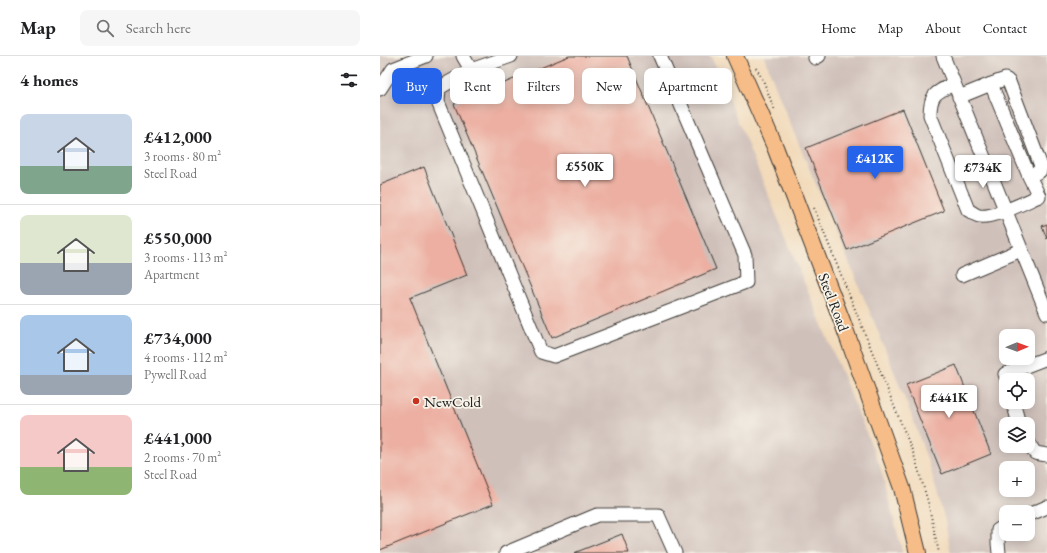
<!DOCTYPE html>
<html lang="en">
<head>
<meta charset="utf-8">
<style>
  body { margin:0; font-family:"EB Garamond",serif; background:#f6f6f6; color:#202124; height:100vh; display:flex; flex-direction:column; font-size:15px; white-space:nowrap }
  * { box-sizing:border-box; margin:0 }
  p { font-size:13px; color:#757577 }
  .icon { flex:none; width:22px; height:22px; fill:none; stroke:currentColor; stroke-width:2; stroke-linecap:round; stroke-linejoin:round }
  .map { position:relative; flex:1; overflow:hidden }
  .details { display:flex; flex-direction:column; background:#fff; width:380px }
  .details>* { flex:none }
  .top-card { position:absolute; left:12px; top:12px; width:380px; height:36px; display:flex; gap:8px }
  .needle { width:26px; rotate:89deg }
  .controls { position:absolute; left:619px; top:273px; display:grid; gap:8px }
  .controls a { display:grid; place-items:center; width:36px; height:36px; border-radius:8px; background:#fff; box-shadow:0 2px 10px #0003; font-size:20px }
  .price { position:absolute; translate:-50% -34px; padding:0 9px; border-radius:4px; background:#fff; color:#222; font-size:13px; line-height:26px; filter:drop-shadow(0 1px 2px #0008) }
  .price::after { content:''; position:absolute; left:50%; top:24px; width:12px; height:9px; margin-left:-6px; background:inherit; clip-path:polygon(0 0,100% 0,50% 100%) }
  .price.selected { background:#2563eb; color:#fff }
  ul { padding:0; list-style:none }
  li { display:flex; align-items:center; gap:12px; height:100px; padding:0 20px }
  li+li { border-top:1px solid #e0e0e0 }
  li span { display:grid; place-items:center; flex:none; width:112px; height:80px; border-radius:8px; color:#555 }
  li>.icon { margin-inline-start:auto }
  span .icon { width:48px; height:48px; fill:#fffc; stroke-width:1 }
  li b { font-size:17px }
  h2 { display:flex; justify-content:space-between; align-items:center; height:48px; padding:0 20px; font-size:17px }
  .chip { padding:0 14px; border-radius:8px; background:#fff; box-shadow:0 2px 10px #0003; font-size:14px; line-height:36px }
  .chip.selected { background:#2563eb; color:#fff }
  header { display:flex; align-items:center; gap:24px; box-sizing:border-box; height:56px; padding:0 20px; background:#fff; border-bottom:1px solid #e0e0e0 }
  header strong { font-size:19px }
  nav { display:flex; gap:22px; margin-inline-start:auto; font-size:14px }
  .search { width:280px; height:36px; background:#f6f6f6; display:flex; align-items:center; gap:10px; box-sizing:border-box; padding:0 14px; border-radius:8px; color:#757577; font-size:15px }
  main { display:flex; flex:1; min-height:0 }
  .map>svg:first-child { display:block }
</style>
</head>
<body>
<header>
<strong>Map</strong>
<div class="search"><svg class="icon" aria-label="search" viewBox="0 0 24 24"><circle cx="10" cy="10" r="6"/><path d="M15 15l6 6"/></svg>Search here</div>
<nav><a>Home</a><a>Map</a><a>About</a><a>Contact</a></nav>
</header>
<main>
<section class="details">
<h2>4 homes<svg class="icon" aria-label="filters" viewBox="0 0 24 24"><path d="M4 7h16M4 17h16"/><circle cx="9" cy="7" r="2"/><circle cx="15" cy="17" r="2"/></svg></h2>
<ul>
<li><span style="background:linear-gradient(#c9d6e8 65%,#7fa58c 0)"><svg class="icon" aria-label="home" viewBox="0 0 24 24"><path d="M3 11l9-7 9 7M6 9v11h12V9"/></svg></span><div><b>£412,000</b><p>3 rooms · 80 m²</p><p>Steel Road</p></div></li>
<li><span style="background:linear-gradient(#dfe7d0 60%,#9aa5b1 0)"><svg class="icon" aria-label="home" viewBox="0 0 24 24"><path d="M3 11l9-7 9 7M6 9v11h12V9"/></svg></span><div><b>£550,000</b><p>3 rooms · 113 m²</p><p>Apartment</p></div></li>
<li><span style="background:linear-gradient(#a9c7e8 75%,#9aa5b1 0)"><svg class="icon" aria-label="home" viewBox="0 0 24 24"><path d="M3 11l9-7 9 7M6 9v11h12V9"/></svg></span><div><b>£734,000</b><p>4 rooms · 112 m²</p><p>Pywell Road</p></div></li>
<li><span style="background:linear-gradient(#f6c9c9 65%,#8fb573 0)"><svg class="icon" aria-label="home" viewBox="0 0 24 24"><path d="M3 11l9-7 9 7M6 9v11h12V9"/></svg></span><div><b>£441,000</b><p>2 rooms · 70 m²</p><p>Steel Road</p></div></li>
</ul>
</section>
<div class="map">
<svg width="667" height="497" viewBox="0 0 667 497">
  <rect width="100%" height="100%" fill="#f7f3e8"/>
  <filter id="ink" filterUnits="userSpaceOnUse"><feTurbulence type="fractalNoise" baseFrequency=".025" numOctaves="2"/><feDisplacementMap in="SourceGraphic" scale="8" xChannelSelector="R" yChannelSelector="G"/><feConvolveMatrix kernelMatrix="1 2 1 2 8 2 1 2 1" color-interpolation-filters="sRGB"/></filter>
  <filter id="wash" filterUnits="userSpaceOnUse"><feTurbulence type="fractalNoise" baseFrequency=".012" numOctaves="4" result="noise"/><feDisplacementMap in="SourceGraphic" scale="16" xChannelSelector="R" yChannelSelector="G"/><feGaussianBlur stdDeviation="0.9" result="paint"/><feColorMatrix in="noise" values="0 0 0 0 0 0 0 0 0 0 0 0 0 0 0 0 0 1.4 0 .05"/><feComposite in="paint" operator="in"/></filter>
  <g filter="url(#wash)">
    <rect width="100%" height="100%" fill="#f2daba"/>
    <path fill="#cfc0ba" fill-rule="evenodd" d="M 0,0 L 331,0 L 500,410 L 521,491 L 522,497 L 0,497 Z
      M 384,0 L 667,0 L 667,497 L 571,497 L 565,465 L 550,411 L 531,358 L 495,268 L 405,55 ZM 626,280 L 648,280 L 648,302 L 626,302 ZM 626,324 L 648,324 L 648,346 L 626,346 ZM 626,368 L 648,368 L 648,390 L 626,390 ZM 626,412 L 648,412 L 648,434 L 626,434 ZM 626,456 L 648,456 L 648,478 L 626,478 Z"/>
    <g id="blocks">
      <path fill="#ecafa1" d="M 189,0 L 247,0 L 336,213 L 172,282 L 74,48 Z
        M 523,53 L 564,155 L 467,194 L 426,92 Z
        M 44,111 L 87,219 L 30,242 L 113,448 L 0,494 L 0,129 Z
        M 667,168 L 667,183 L 662,170 Z
        M 576,309 L 611,398 L 562,418 L 526,329 Z
        M 242,478 L 249,497 L 194,497 Z"/>
    </g>
  </g>
  <g filter="url(#ink)">
    <use href="#blocks" fill-opacity="0" stroke="#3c3834" stroke-width="1"/>
    <g fill="none" stroke-linecap="round" stroke-linejoin="round">
      <g stroke="#3c3834" stroke-width="15">
        <path id="minor" d="M 83,0 L 91,14
          M 131,0 L 91,14 L 59,32 L 58,46 L 161,296 L 174,300 L 366,226 L 365,199 L 280,0
          M 563,0 L 667,257
          M 435,2 L 439,0
          M 574,28 C 556,36 550,38 550,59 L 588,154 C 592,156 595,159 599,160 C 613,163 645,146 659,140 L 649,120 L 611,28 L 579,41
          M 611,28 L 625,23 L 627,24 L 629,26 L 661,110 L 660,115 L 649,120
          M 0,33 L 13,13 L 46,0
          M 582,219 L 641,194
          M 627,324 L 625,318 L 667,302
          M 633,346 L 639,368
          M 648,386 L 655,397 L 667,399
          M 648,459 L 667,451
          M 126,497 L 217,459 L 278,459 L 295,497
          M 619,497 L 618,487 L 618,474 L 626,469"/>
      </g>
      <g stroke="#3c3834" stroke-width="18">
        <path id="major" d="M 355,0 L 395,91 L 462,265 L 522,432 L 538,497"/>
      </g>
      <path stroke="#3c3834" stroke-width="2" stroke-dasharray="1 3" stroke-linecap="butt" d="M 376,12 L 383,24 L 395,55
        M 434,152 L 534,399 L 548,446 L 559,497"/>
      <use href="#minor" stroke="#fff" stroke-width="13"/>
      <use href="#major" stroke="#f7bd88" stroke-width="16"/>
    </g>
  </g>
  <circle fill="#c8321e" stroke="#f7f3e8" stroke-width="1.5" cx="36" cy="345" r="4"/>
  <g text-anchor="middle" dominant-baseline="central" stroke-width="3.5" stroke-linejoin="round" paint-order="stroke">
    <g font-size="15" fill="#1c1c1c" stroke="#f7f3e8">
      <text transform="translate(454 246) rotate(69)">Steel Road</text>
    </g>
    <g font-size="15" fill="#1c1c1c" stroke="#f7f3e8" text-anchor="start">
      <text x="44" y="345">NewCold</text>
    </g>
  </g>
</svg>
<div class="controls">
<a><svg class="needle" viewBox="-14 -14 28 28"><path d="M0-13l5 13h-10z" fill="#e53935"/><path d="M0 13l5-13h-10z" fill="#757577"/></svg></a>
<a><svg class="icon" aria-label="locate" viewBox="0 0 24 24"><circle cx="12" cy="12" r="6"/><path d="M12 2v4M12 18v4M2 12h4M18 12h4"/></svg></a>
<a><svg class="icon" aria-label="layers" viewBox="0 0 24 24"><path d="M12 4l9 5-9 5-9-5zM3 14l9 5 9-5"/></svg></a>
<a>+</a>
<a>−</a>
</div>
<b class="price selected" style="left:495px;top:124px">£412K</b>
<b class="price" style="left:205px;top:132px">£550K</b>
<b class="price" style="left:603px;top:133px">£734K</b>
<b class="price" style="left:569px;top:363px">£441K</b>
<div class="top-card">
<a class="chip selected">Buy</a>
<a class="chip">Rent</a>
<a class="chip">Filters</a>
<a class="chip">New</a>
<a class="chip">Apartment</a>
</div>
</div>
</main>
</body>
</html>
